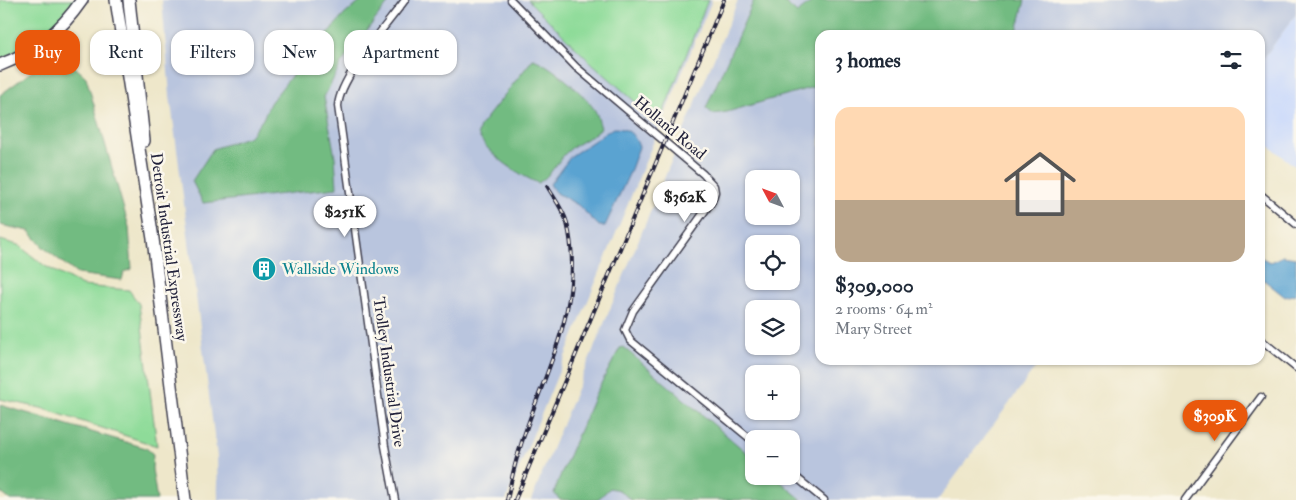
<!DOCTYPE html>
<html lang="en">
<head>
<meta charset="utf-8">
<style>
  body { margin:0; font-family:"IM FELL Double Pica",serif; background:#f6f6f7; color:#1f2937; height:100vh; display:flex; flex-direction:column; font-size:19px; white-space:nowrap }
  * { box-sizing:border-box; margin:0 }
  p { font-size:16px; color:#747a83 }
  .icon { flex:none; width:28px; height:28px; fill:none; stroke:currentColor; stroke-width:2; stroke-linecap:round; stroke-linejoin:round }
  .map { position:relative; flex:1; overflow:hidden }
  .side { position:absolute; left:815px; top:30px; width:450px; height:335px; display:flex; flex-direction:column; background:#fff; border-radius:15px; box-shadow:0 1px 4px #0004 }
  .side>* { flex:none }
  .top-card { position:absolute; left:15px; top:30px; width:475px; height:45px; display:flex; gap:10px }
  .needle { width:32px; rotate:311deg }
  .fabs { position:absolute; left:745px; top:170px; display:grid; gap:10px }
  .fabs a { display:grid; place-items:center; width:55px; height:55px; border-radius:10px; background:#fff; box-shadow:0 1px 4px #0004; font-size:25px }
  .price { position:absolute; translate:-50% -42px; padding:0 11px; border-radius:18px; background:#fff; color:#222; font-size:16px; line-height:32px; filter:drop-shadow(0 1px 2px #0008) }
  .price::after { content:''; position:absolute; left:50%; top:30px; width:15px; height:11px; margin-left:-8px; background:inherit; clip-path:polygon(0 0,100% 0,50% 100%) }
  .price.current { background:#ea580c; color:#fff }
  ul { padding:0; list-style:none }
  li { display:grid; align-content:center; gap:10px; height:265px; padding:0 20px }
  li span { display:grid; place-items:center; height:155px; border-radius:15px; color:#555 }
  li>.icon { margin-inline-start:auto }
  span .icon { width:90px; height:90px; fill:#fffc; stroke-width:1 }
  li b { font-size:21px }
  h2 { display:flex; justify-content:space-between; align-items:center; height:60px; padding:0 20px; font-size:21px }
  .chip { padding:0 18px; border-radius:15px; background:#fff; box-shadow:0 1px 4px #0004; font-size:18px; line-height:45px }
  .chip.current { background:#ea580c; color:#fff }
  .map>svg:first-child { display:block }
</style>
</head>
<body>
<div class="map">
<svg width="1296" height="500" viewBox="0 0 1296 500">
  <rect width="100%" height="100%" fill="#fbf7ec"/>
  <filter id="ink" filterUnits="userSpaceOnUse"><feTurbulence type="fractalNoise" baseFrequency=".02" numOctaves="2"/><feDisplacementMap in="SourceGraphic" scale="10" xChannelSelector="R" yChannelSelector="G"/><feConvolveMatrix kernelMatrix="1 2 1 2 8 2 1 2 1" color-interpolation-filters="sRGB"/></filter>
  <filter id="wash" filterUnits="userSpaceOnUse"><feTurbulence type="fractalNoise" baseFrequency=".0096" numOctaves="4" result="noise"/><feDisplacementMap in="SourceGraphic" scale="20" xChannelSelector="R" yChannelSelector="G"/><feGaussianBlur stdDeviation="1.12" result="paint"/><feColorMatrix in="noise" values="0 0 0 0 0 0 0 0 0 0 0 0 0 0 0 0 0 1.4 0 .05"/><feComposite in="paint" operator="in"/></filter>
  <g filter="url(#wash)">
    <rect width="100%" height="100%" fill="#eee7ca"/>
    <path fill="#cddbfa" d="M 1296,14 L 1296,167 L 1260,139 L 1260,63 Z"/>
    <path fill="#b9c5de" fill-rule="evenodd" d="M 162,0 L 712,0 L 506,500 L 218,500 L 217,457 L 170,96 Z
      M 738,0 L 1296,0 L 1296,14 L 1260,63 L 1260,35 L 820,35 L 820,360 L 1041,360 L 938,500 L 531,500 ZM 754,179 L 791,179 L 791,216 L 754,216 ZM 754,244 L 791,244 L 791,281 L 754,281 ZM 754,309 L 791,309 L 791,346 L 754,346 ZM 754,374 L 791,374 L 791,411 L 754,411 ZM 754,439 L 791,439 L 791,476 L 754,476 Z"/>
    <path fill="#8edb99" stroke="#587e6a" d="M 0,0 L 77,0 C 55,30 33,44 0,60 Z
      M 528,0 L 708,0 L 659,123 L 585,57 Z
      M 0,240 L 18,245 L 45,266 L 82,286 L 129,290 L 139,304 L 157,446 L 41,408 L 0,399 Z"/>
    <path fill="#72bb81" stroke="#4a6e5e" d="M 363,0 L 389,0 L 389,2 L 342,62 L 324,97 L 335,157 L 337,188 L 203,203 L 192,181 L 213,149 L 250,136 L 263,119 L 270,103 L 307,56 L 345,14 Z
      M 754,0 L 782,0 L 797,13 L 814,0 L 1025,0 L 1016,35 L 820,35 L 820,85 L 727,112 L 713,114 L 706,108 Z
      M 58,52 L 86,77 L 129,227 L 132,269 L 124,272 L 122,280 L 77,274 L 43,247 L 29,231 L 0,225 L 0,95 Z
      M 533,59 C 550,64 584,94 594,109 C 598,114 599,123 601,128 C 591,138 578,142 568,151 C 557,161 551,176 538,183 C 519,175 486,153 478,134 L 480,126 Z
      M 623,347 L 754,459 L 754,476 L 774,476 L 802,500 L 631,500 L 619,490 L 610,488 L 597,500 L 560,500 L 554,493 L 558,481 L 597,391 L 620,348 Z
      M 0,405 L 146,448 L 153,454 L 152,469 L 157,500 L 10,500 L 0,492 Z"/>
    <path fill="#5aa3d1" stroke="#3e6286" d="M 613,128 C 628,128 634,133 639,147 L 630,172 L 605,226 L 599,226 L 578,205 L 555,192 L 550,184 L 571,156 Z
      M 1283,256 L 1296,258 L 1296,294 L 1285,297 L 1260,277 L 1260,257 L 1270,262 Z"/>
  </g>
  <g filter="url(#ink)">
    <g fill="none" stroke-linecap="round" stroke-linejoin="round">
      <g stroke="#414050" stroke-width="9">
        <path id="minor" d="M 511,0 L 576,67 L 703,174 L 714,186 L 715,192 L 712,201 L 633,311 L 625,330 L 630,340 L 754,442
          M 1260,194 L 1296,224
          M 1260,339 L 1296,368
          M 791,473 L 824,500
          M 395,500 L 385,446 L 338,106 C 340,77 387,25 405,0
          M 1185,500 L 1261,397"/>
      </g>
      <g stroke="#414050" stroke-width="14">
        <path id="motorway" d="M 116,0 L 153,239 L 185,500
          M 129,0 L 144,141
          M 0,65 C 36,51 60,32 82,0"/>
      </g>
      <use href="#minor" stroke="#fff" stroke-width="6"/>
      <use href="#motorway" stroke="#fff" stroke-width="11"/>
      <g stroke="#22223b" stroke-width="4">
        <path id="rail" d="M 507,500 C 511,483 514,465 520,448 C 542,375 587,303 567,223 C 564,211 554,198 547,186
          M 515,500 L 724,0"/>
      </g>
      <use href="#rail" stroke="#fbf7ec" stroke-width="2" stroke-dasharray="5.5" stroke-linecap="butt"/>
    </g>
  </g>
  <defs>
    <g id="building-disc" transform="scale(1.25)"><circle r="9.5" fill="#0f9aa8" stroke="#fbf7ec"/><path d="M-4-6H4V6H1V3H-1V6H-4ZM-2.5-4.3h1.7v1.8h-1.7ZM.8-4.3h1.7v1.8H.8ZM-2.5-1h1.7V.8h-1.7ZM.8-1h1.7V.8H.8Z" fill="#fff"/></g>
  </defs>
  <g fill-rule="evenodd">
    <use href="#building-disc" x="264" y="269"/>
  </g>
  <g text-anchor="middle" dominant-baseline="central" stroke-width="5" stroke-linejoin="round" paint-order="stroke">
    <g font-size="16" fill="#22223b" stroke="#fbf7ec">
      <text transform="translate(670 128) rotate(40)">Holland Road</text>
      <text transform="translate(169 247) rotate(82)">Detroit Industrial Expressway</text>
      <text transform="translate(389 372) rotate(82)">Trolley Industrial Drive</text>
    </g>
    <g font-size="16" fill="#0d838f" stroke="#fbf7ec" text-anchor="start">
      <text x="282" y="269">Wallside Windows</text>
    </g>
  </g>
</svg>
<div class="fabs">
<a><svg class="needle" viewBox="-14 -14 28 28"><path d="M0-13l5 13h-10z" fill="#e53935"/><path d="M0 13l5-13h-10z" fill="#747a83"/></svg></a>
<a><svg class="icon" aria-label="locate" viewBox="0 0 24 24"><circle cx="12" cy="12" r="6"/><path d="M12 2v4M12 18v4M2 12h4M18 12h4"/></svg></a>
<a><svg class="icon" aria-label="layers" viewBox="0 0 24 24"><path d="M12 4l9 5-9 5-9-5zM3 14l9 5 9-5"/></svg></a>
<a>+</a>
<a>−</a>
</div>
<b class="price" style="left:685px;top:223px">$362K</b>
<b class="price" style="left:345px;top:238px">$251K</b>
<b class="price current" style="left:1215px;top:442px">$309K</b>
<div class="top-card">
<a class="chip current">Buy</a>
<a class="chip">Rent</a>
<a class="chip">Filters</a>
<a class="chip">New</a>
<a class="chip">Apartment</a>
</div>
<section class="side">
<h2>3 homes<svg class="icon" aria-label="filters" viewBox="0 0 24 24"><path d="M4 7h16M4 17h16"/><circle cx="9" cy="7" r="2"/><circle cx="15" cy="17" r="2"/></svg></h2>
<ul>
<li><span style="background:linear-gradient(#ffd9b3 60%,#b9a48a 0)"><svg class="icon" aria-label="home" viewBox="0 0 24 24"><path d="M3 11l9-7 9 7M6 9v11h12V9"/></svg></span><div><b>$309,000</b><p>2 rooms · 64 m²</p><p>Mary Street</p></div></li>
</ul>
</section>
</div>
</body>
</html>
